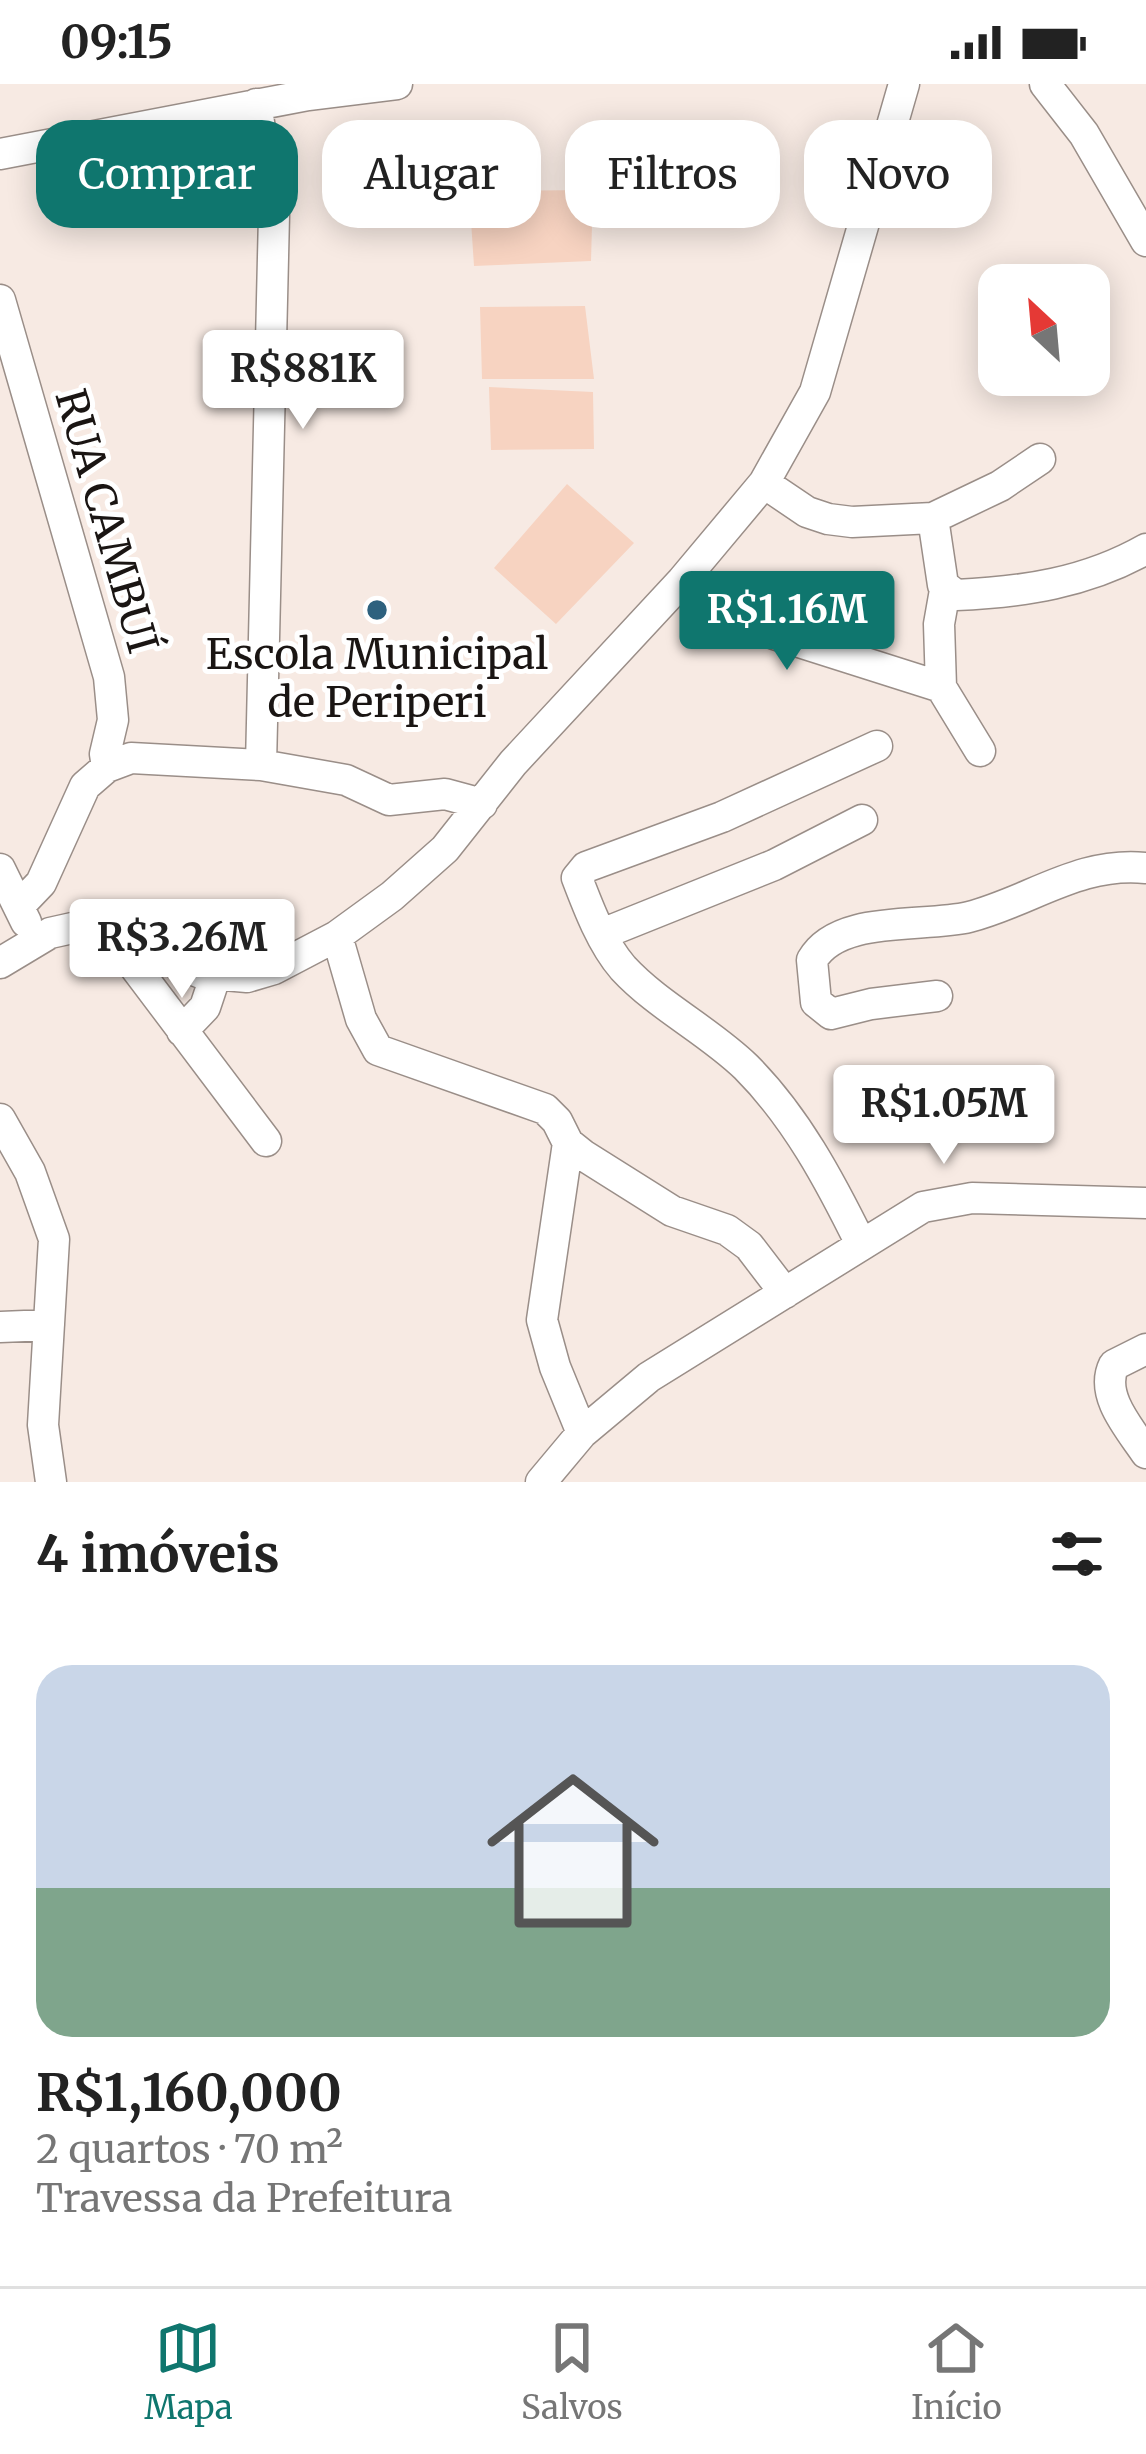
<!DOCTYPE html>
<html lang="pt">
<head>
<meta charset="utf-8">
<style>
  body { margin:0; font-family:Merriweather,serif; background:#f6f6f6; color:#222; height:100vh; display:flex; flex-direction:column; font-size:45px; white-space:nowrap }
  * { box-sizing:border-box; margin:0 }
  p { font-size:39px; color:#767676 }
  .icon { flex:none; width:66px; height:66px; fill:none; stroke:currentColor; stroke-width:2; stroke-linecap:round; stroke-linejoin:round }
  .map { position:relative; height:1398px; overflow:hidden }
  .sheet { display:flex; flex-direction:column; background:#fff; flex:1 }
  .sheet>* { flex:none }
  .top-card { position:absolute; left:36px; top:36px; width:1074px; height:108px; display:flex; gap:24px }
  .needle { width:78px; rotate:334deg }
  .tools { position:absolute; left:978px; top:180px; display:grid; gap:24px }
  .tools a { display:grid; place-items:center; width:132px; height:132px; border-radius:24px; background:#fff; box-shadow:0 6px 30px #0003; font-size:60px }
  .price { position:absolute; translate:-50% -102px; padding:0 27px; border-radius:12px; background:#fff; color:#222; font-size:39px; line-height:78px; filter:drop-shadow(0 3px 6px #0008) }
  .price::after { content:''; position:absolute; left:50%; top:72px; width:36px; height:27px; margin-left:-18px; background:inherit; clip-path:polygon(0 0,100% 0,50% 100%) }
  .price.selected { background:#0f766e; color:#fff }
  ul { padding:0; list-style:none }
  li { display:grid; align-content:center; gap:24px; height:636px; padding:0 36px }
  li+li { border-top:3px solid #e0e0e0 }
  li span { display:grid; place-items:center; height:372px; border-radius:36px; color:#555 }
  li>.icon { margin-inline-start:auto }
  span .icon { width:216px; height:216px; fill:#fffc; stroke-width:1 }
  li b { font-size:51px }
  h2 { display:flex; justify-content:space-between; align-items:center; height:144px; padding:0 36px; font-size:51px }
  .tag { padding:0 42px; border-radius:36px; background:#fff; box-shadow:0 6px 30px #0003; font-size:42px; line-height:108px }
  .tag.selected { background:#0f766e; color:#fff }
  .status { display:flex; justify-content:space-between; align-items:center; height:84px; padding:0 60px; background:#fff; direction:ltr }
  .status svg { height:33px; fill:currentColor }
  .tab-bar { display:flex; justify-content:space-around; align-items:center; height:168px; border-top:3px solid #e0e0e0; background:#fff; font-size:33px; color:#767676 }
  .tab-bar a { display:grid; justify-items:center; gap:6px }
  .tab-bar .selected { color:#0f766e }
  .map>svg:first-child { display:block }
</style>
</head>
<body>
<div class="status"><b>09:15</b><svg viewBox="0 0 49 12"><path d="M0 12V9h3v3zM5 12V6h3v6zM10 12V3h3v9zM15 12V0h3v12zM26 1h20v11H26zM47 4h2v5h-2z"/></svg></div>
<div class="map">
<svg width="1146" height="1398" viewBox="0 0 1146 1398">
  <rect width="100%" height="100%" fill="#f7eae3"/>
  <path fill="#f7d3c1" d="M 593,106 L 591,177 L 474,182 L 469,107 Z
    M 585,222 L 594,295 L 482,295 L 480,223 Z
    M 489,303 L 593,308 L 594,365 L 491,366 Z
    M 567,400 L 634,459 L 556,540 L 494,484 Z"/>
  <g fill="none" stroke-linecap="round" stroke-linejoin="round">
    <g stroke="#9a8e88" stroke-width="33">
      <path id="minor" d="M 1045,0 L 1084,50 L 1146,157
        M 256,20 L 274,131 L 261,681
        M 0,70 L 308,11 L 397,0
        M 0,216 L 109,593 L 113,636 L 105,670 L 107,683
        M 764,399 L 807,428 L 828,435 L 852,438 L 933,434 L 1000,402 L 1040,375
        M 933,434 L 943,501 L 956,511 C 1023,508 1086,499 1146,465
        M 682,497 L 731,529 L 774,550 L 941,603
        M 945,506 L 939,540 L 941,603 L 980,667
        M 0,785 L 26,838
        M 19,822 L 41,799 L 85,702 L 107,683 L 131,674 L 261,681 L 346,696 L 389,716 L 445,710 L 482,720
        M 602,850 L 774,781 L 862,736
        M 337,852 L 361,935 L 378,966 L 545,1025 L 557,1037 L 568,1059 L 583,1071 L 672,1127 L 727,1146 L 749,1162 L 785,1209
        M 113,854 L 266,1057
        M 0,879 L 50,849 L 77,843 L 99,848 L 201,889 L 247,893 L 274,885 L 337,852 L 392,812 L 445,765 L 513,679 L 682,497 L 764,399 L 815,308 L 904,0
        M 937,912 L 871,920 L 831,930 L 816,918 L 812,876 C 838,830 925,844 969,833 C 1031,817 1079,777 1146,784
        M 182,947 L 205,923 L 215,893
        M 0,1035 L 30,1088 L 54,1155 L 43,1341 L 51,1398
        M 568,1059 L 542,1236 L 555,1283 L 582,1349
        M 861,1160 C 830,1097 796,1033 746,983 C 709,947 658,922 623,884 C 602,860 588,823 577,794 L 586,783 L 722,733 L 877,662
        M 0,1243 L 49,1241
        M 1146,1265 L 1114,1281 C 1099,1311 1130,1345 1146,1369
        M 541,1398 L 582,1349 L 649,1293 L 923,1123 L 972,1114 L 1146,1119"/>
    </g>
    <use href="#minor" stroke="#fff" stroke-width="30"/>
  </g>
  <g fill="#ae876e">
    <circle cx="133" cy="825" r="9"/>
    <circle cx="184" cy="848" r="9"/>
  </g>
  <circle fill="#2e617e" stroke="#fff" stroke-width="4.5" cx="377" cy="526" r="12"/>
  <g text-anchor="middle" dominant-baseline="central" stroke-width="10" stroke-linejoin="round" paint-order="stroke">
    <g font-size="42" fill="#1a1513" stroke="#fff">
      <text transform="translate(107 437) rotate(74)">RUA CAMBUÍ</text>
    </g>
    <g font-size="42" fill="#1a1513" stroke="#fff">
      <text x="377" y="570">Escola Municipal<tspan x="377" dy="48">de Periperi</tspan></text>
    </g>
  </g>
</svg>
<div class="tools">
<a><svg class="needle" viewBox="-14 -14 28 28"><path d="M0-13l5 13h-10z" fill="#e53935"/><path d="M0 13l5-13h-10z" fill="#767676"/></svg></a>
</div>
<b class="price" style="left:303px;top:348px">R$881K</b>
<b class="price selected" style="left:787px;top:589px">R$1.16M</b>
<b class="price" style="left:182px;top:917px">R$3.26M</b>
<b class="price" style="left:944px;top:1083px">R$1.05M</b>
<div class="top-card">
<a class="tag selected">Comprar</a>
<a class="tag">Alugar</a>
<a class="tag">Filtros</a>
<a class="tag">Novo</a>
</div>
</div>
<section class="sheet">
<h2>4 imóveis<svg class="icon" aria-label="filters" viewBox="0 0 24 24"><path d="M4 7h16M4 17h16"/><circle cx="9" cy="7" r="2"/><circle cx="15" cy="17" r="2"/></svg></h2>
<ul>
<li><span style="background:linear-gradient(#c9d6e8 60%,#7fa58c 0)"><svg class="icon" aria-label="home" viewBox="0 0 24 24"><path d="M3 11l9-7 9 7M6 9v11h12V9"/></svg></span><div><b>R$1,160,000</b><p>2 quartos · 70 m²</p><p>Travessa da Prefeitura</p></div></li>
</ul>
</section>
<nav class="tab-bar">
<a class="selected"><svg class="icon" aria-label="map" viewBox="0 0 24 24"><path d="M3 6l6-2 6 2 6-2v14l-6 2-6-2-6 2zM9 4v14M15 6v14"/></svg>Mapa</a>
<a><svg class="icon" aria-label="saved" viewBox="0 0 24 24"><path d="M7 4h10v16l-5-4-5 4z"/></svg>Salvos</a>
<a><svg class="icon" aria-label="home" viewBox="0 0 24 24"><path d="M3 11l9-7 9 7M6 9v11h12V9"/></svg>Início</a>
</nav>
</body>
</html>
